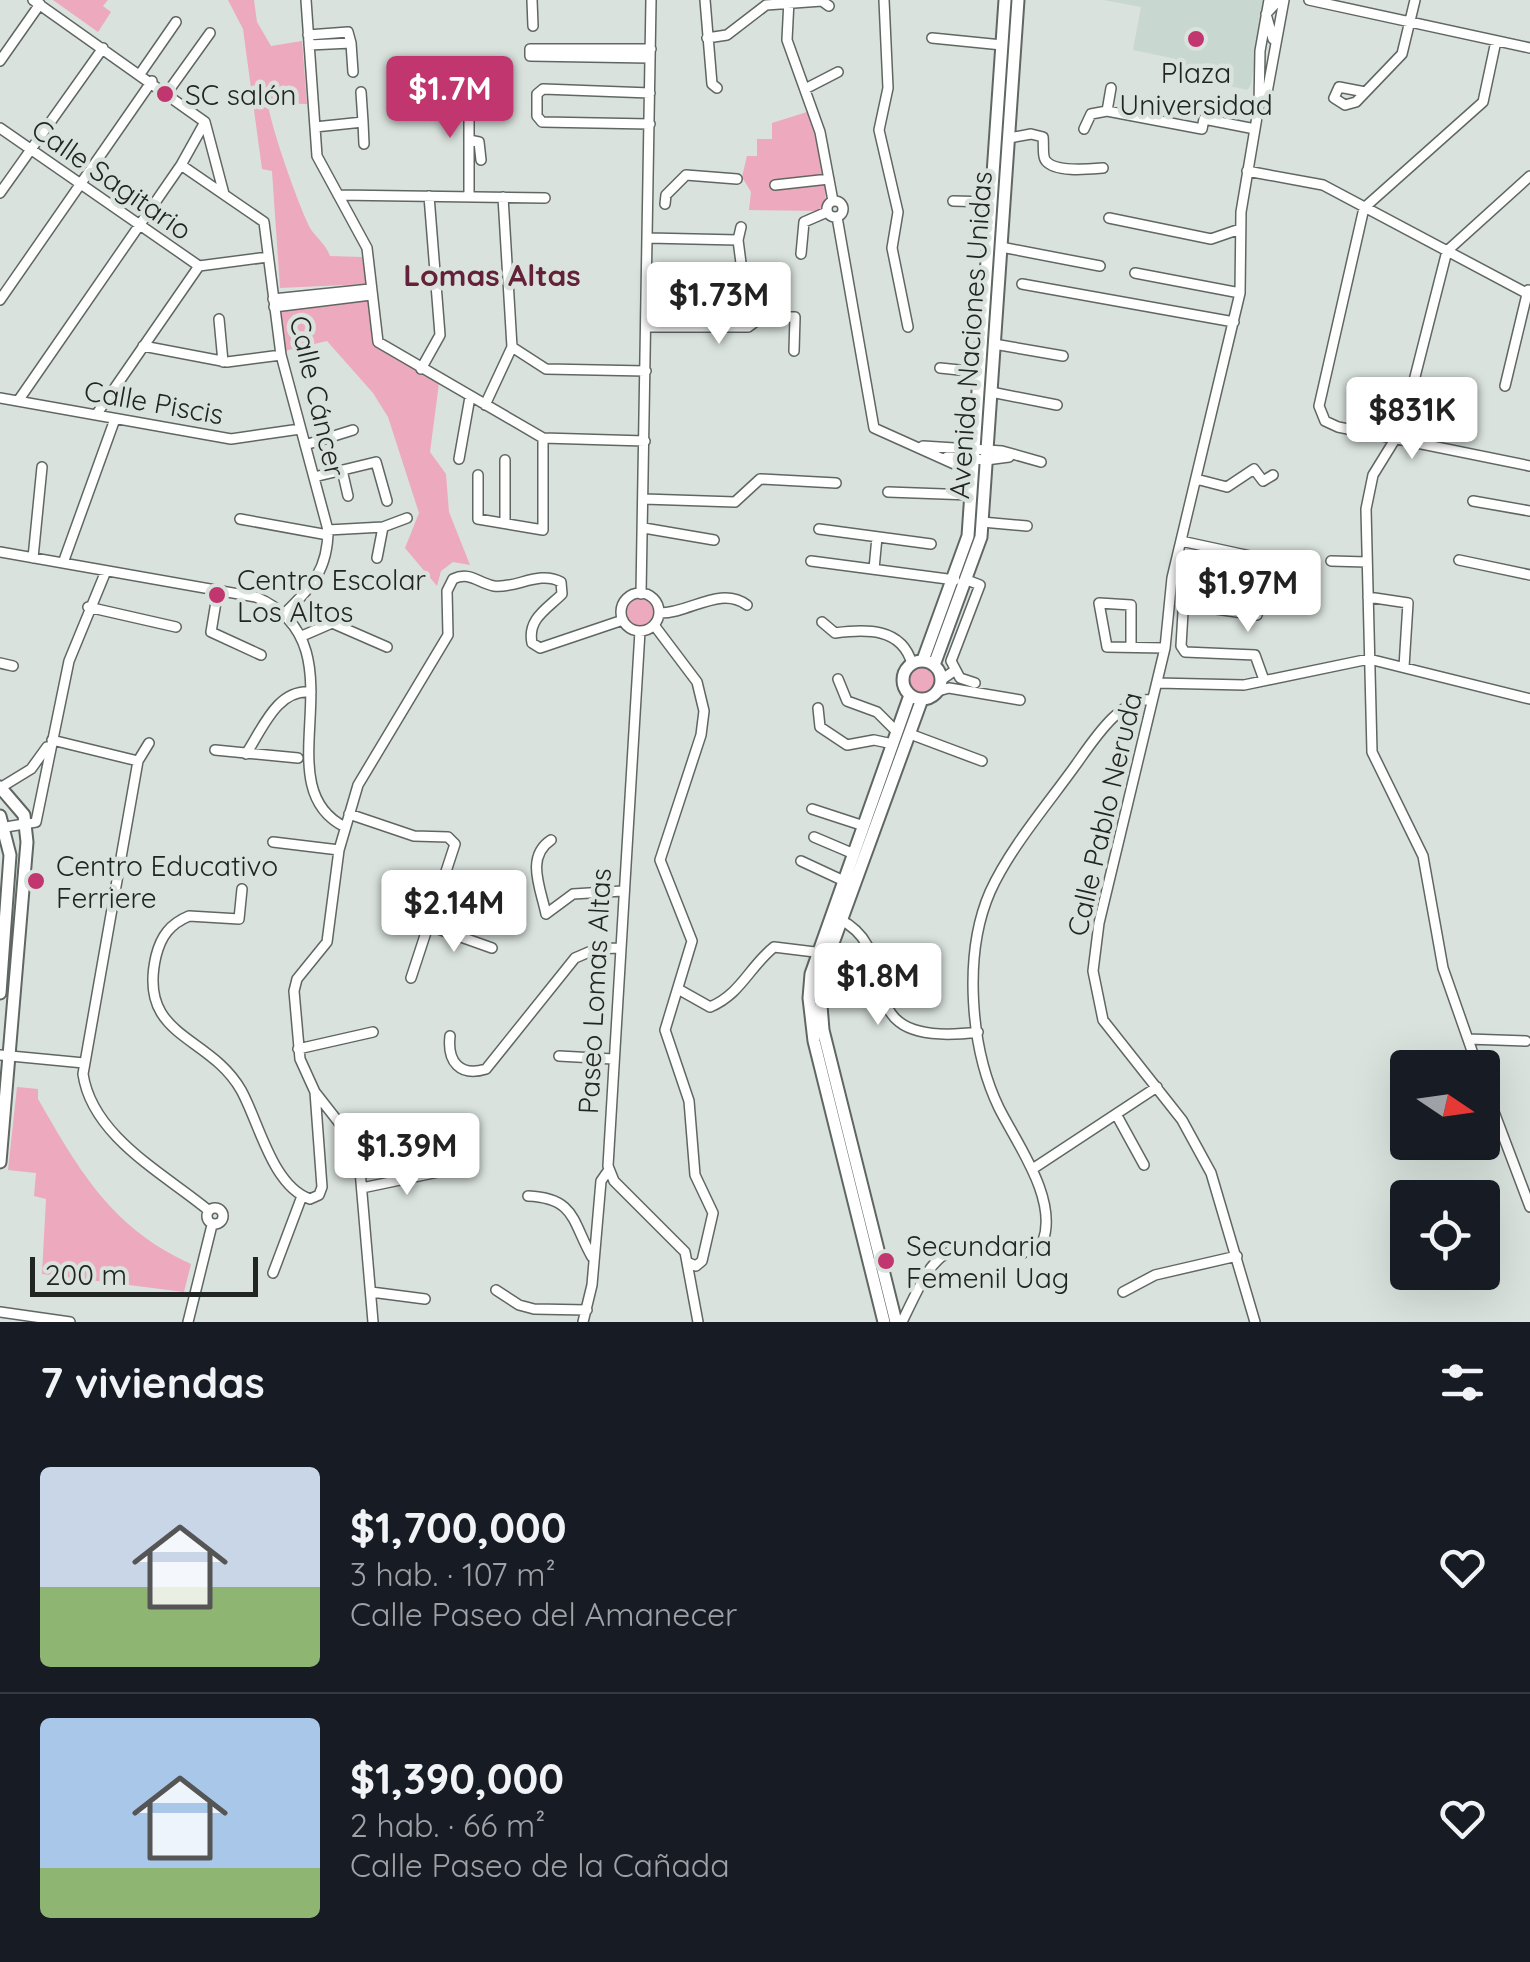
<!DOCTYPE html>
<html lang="es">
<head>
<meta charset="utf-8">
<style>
  body { margin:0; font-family:Quicksand,sans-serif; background:#242831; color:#f1f3f6; height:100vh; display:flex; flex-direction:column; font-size:38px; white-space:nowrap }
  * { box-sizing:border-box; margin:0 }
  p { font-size:32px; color:#9ea1a6 }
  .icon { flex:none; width:55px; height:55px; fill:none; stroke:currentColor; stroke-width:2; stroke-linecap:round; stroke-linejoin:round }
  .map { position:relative; height:1322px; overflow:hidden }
  .details { display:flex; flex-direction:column; background:#171b24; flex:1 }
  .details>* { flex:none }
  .needle { width:65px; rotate:103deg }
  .tools { position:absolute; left:1390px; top:1050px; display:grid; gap:20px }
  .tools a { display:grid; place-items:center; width:110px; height:110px; border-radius:10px; background:#171b24; box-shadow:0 10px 40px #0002; font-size:50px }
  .scale { position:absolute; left:30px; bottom:25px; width:228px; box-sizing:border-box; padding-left:10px; border:5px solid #212523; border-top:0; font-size:28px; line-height:35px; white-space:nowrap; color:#212523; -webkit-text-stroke:8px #d9e2dd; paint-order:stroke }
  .price { position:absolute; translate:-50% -85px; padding:0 22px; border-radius:10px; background:#fff; color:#222; font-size:32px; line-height:65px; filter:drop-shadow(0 2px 5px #0008) }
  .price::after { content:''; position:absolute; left:50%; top:60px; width:30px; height:22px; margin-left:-15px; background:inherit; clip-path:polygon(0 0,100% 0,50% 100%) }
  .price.current { background:#c1366e; color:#fff }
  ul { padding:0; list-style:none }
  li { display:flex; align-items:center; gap:30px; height:250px; padding:0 40px }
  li+li { border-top:2px solid #363941 }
  li span { display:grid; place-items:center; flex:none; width:280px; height:200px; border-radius:10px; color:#555 }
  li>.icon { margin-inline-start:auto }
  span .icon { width:120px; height:120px; fill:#fffc; stroke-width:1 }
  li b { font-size:42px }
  h2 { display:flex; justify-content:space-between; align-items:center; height:120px; padding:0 40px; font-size:42px }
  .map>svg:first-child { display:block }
</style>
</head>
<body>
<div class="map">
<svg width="1530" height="1322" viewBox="0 0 1530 1322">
  <rect width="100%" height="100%" fill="#d9e2dd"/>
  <path fill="#c8d7cf" d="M 1104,0 L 1265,0 L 1251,84 L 1247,90 L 1192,77 L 1193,69 L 1176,65 L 1176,59 L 1133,50 L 1141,7 Z"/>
  <path fill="#eda9bd" d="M 53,0 L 108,0 L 103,6 L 111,12 L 98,32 Z
    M 228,0 L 254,0 L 257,22 L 271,46 L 302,41 L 307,104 L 268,103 C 269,122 302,216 312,231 C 319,240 325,244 330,256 L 362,257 L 366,284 L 280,288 L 272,171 L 262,169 L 243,29 Z
    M 807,112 C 817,142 830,179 824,211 L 749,210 L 751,192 L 742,177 L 747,156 L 757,156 L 757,139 L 772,139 L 772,123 Z
    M 368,299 L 372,343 L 439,383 L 430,452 L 446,474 L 449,512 L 470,565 L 453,562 L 441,571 L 437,586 L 405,548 L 419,513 L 388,417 L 373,393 L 327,341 L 284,351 L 279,310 Z
    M626 613a14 14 0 1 1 28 0a14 14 0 1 1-28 0Z
    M904 680a18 18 0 1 1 36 0a18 18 0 1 1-36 0Z
    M 17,1087 L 38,1089 L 38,1099 C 80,1172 112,1228 191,1264 L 184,1292 L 42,1274 L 46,1199 L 34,1196 L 36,1173 L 8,1170 Z"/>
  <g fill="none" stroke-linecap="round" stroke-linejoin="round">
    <g stroke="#606763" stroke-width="12">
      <path id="minor" d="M 33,0 L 205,122 L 224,194
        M 306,0 L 317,156 L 367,248 L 378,342 L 543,438 L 645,441
        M 532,0 L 533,26
        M 705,0 L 712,84 L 717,88
        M 789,0 L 787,40 L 820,132 L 833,201
        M 884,0 L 888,88 L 879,130 L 898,212 L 892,248 L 908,327
        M 1309,0 L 1530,48
        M 308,35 L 348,32 L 351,43
        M 707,38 L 727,35 L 766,5 L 822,1 L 829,6
        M 932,38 L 1002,45
        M 1273,39 L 1266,14 L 1279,0
        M 1496,41 L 1483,102 L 1364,208 L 1319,406 L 1325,421 L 1338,427 L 1530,466
        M 309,45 L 351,43 L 353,72
        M 650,58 L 530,56 L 530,49 L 651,49
        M 0,61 L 40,4
        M 140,74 L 176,22
        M 1111,88 L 1107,111 L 1202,129 L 1204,119 L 1255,129
        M 805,89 L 838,72
        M 361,92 L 363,122
        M 1365,92 L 1339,87 L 1334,98 L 1345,105 L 1356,102 L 1402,54 L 1415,0
        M 167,93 L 210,33
        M 1259,105 L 1266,98 L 1284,0
        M 650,124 L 542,122 L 537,116 L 537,94 L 543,89 L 650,93
        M 315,127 L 363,122 L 364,144
        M 0,128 L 199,266
        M 1084,129 L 1091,114 L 1107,111
        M 1009,138 L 1031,134 L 1043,137 C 1044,142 1042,157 1046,161 C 1056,173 1090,169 1103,168
        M 469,140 L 479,142 L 481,160
        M 181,165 L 264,222 L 281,355 L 328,530 C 328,569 312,587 285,613
        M 1247,171 L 1323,185 L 1530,295
        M 775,185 L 829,179
        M 0,193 L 103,48
        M 338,195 L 545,198
        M 469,197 L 469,85
        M827 209a8 8 0 1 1 16 0a8 8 0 1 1-16 0Z
        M 953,201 L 990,202
        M 665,204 L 666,195 L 686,175 L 737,179
        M 837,217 L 874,428 L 972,472
        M 1109,218 L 1211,239 L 1240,229
        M 648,238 L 738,240
        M 1001,247 L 1100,266
        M 801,254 L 804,222 L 827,212
        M 741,263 L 738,240 L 741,227
        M 1135,273 L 1240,293
        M 1022,284 L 1234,322
        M 647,289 L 743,290
        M 273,299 L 370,289
        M 0,300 L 152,81
        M 274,307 L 371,295
        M 219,319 L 223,362
        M 647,327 L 748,327 L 762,317 L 795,317 L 794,351
        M 994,344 L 1063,356
        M 143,346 L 227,362 L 281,355
        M 512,347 L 546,369 L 646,371
        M 940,368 L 979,372
        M 421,369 L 440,335 L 429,196
        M 1505,386 L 1528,290
        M 991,392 L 1057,405
        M 0,398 L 231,439 L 300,429
        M 18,401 L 181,165 L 205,122
        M 485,405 L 512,347 L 503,197
        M 96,415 L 199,266 L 268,257
        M 305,445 L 353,430
        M 923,446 L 1002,451 L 1041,462
        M 947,457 L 986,460 L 1009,457
        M 459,459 L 470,397
        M 342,470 L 348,496
        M 478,475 L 478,519 L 543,530 L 543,438
        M 314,477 L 376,462 L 387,501
        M 1196,479 L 1227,487 L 1254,469 L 1263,481 L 1273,475
        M 888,492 L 971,495
        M 644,499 L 735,502 L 760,479 L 836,483
        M 1473,501 L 1530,511
        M 240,519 L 328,535
        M 982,522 L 1027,526
        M 505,523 L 505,460
        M 644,528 L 714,540
        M 819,529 L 931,544
        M 328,530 L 383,527 L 407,518
        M 1181,541 L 1255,557
        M 0,552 L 256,597 C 367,645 260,785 345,827
        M 33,558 L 42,467
        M 377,558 L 383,527
        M 1459,560 L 1530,575
        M 811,561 L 955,580
        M 1331,561 L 1367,562
        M 63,563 L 115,419
        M 874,569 L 877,537
        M 967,580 L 980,585 L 951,661 L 960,678 L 975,683
        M 1256,588 L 1185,579 L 1181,646 L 1185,652 L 1255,655 L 1264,680
        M 218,590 L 211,632 L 261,655
        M621 612a19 19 0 1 1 38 0a19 19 0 1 1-38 0Z
        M 641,594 L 651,0
        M 1368,597 L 1408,603 L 1404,667
        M 1182,604 L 1257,615
        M 88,607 L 176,627
        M 659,613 C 689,614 720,585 747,605
        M 822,622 L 835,633 C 865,629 902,627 912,664
        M 654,625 L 697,682 L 704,711 L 701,735 L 660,860 L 692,941 L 665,1030 L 689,1101 L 695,1175 L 713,1213 L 702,1261 L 696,1266 L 689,1263
        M 640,631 L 608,1166 L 614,1181 L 685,1252 L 698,1322
        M 302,636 L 332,623 L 387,647
        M 1131,644 L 1131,605 L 1099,603 L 1107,647 L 1165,648
        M 0,663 L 13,666
        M 838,679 L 847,701 L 877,712 L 897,732
        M 941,680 L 954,671
        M 1157,683 L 1244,685 L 1369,659 L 1530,699
        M 938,691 L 949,688 L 1020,700
        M 818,708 L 820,727 L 847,745 L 874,740 L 893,744
        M 910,734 L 982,761
        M 52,740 L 138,761
        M 149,743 L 138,761 L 83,1074 C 92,1136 163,1173 208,1210
        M 215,750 L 298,758
        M 246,754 C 263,728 277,689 311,692
        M 0,788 L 31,769 L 47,747
        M 812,809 L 864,826
        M 349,814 L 414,836 L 448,837 L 455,844 L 411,978
        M 6,827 L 36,822 L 69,661 L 106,571
        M 814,837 L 854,854
        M 551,840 C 525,857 541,889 546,914 L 573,894 L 622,891
        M 273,842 L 339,850
        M 801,861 L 844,881
        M 242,889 L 239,919 L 189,916 C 170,924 161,936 156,956 C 137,1038 209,1034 241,1090 C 259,1122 272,1186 310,1199 L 319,1195 L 322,1187 L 315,1092
        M 839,919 C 911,954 837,1050 978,1032
        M 430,926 L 492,948
        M 678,989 L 710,1007 C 741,994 749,967 774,947 L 823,953
        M 450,1036 C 447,1062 460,1077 486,1069 L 575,958 L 596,949 L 619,948
        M 1468,1039 L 1526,1041
        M 298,1049 L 373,1032
        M 0,1055 L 84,1063
        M 559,1056 L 613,1059
        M 1478,1068 L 1443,968 L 1423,856 L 1372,752 L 1366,509 L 1373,475 L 1402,428 L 1447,251 L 1530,176
        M 1482,1080 L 1530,1207
        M 1116,1114 L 1144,1165
        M 1034,1168 L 1157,1087
        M 362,1188 L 443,1171
        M 528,1196 C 576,1198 572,1222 592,1257
        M207 1216a8 8 0 1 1 16 0a8 8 0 1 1-16 0Z
        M 273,1273 L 302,1196
        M 496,1290 L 519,1305 L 534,1309 L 587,1310
        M 371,1292 L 425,1299
        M 1123,1292 L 1155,1275 L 1237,1256
        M 0,1312 L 70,1322
        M 188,1322 L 212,1225
        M 373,1322 L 358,1147 L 315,1092 L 300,1059 L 294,991 L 297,979 L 327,942 L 339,850 L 358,785 L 448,635 L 447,591 L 453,579 C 470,571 478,583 494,586 C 516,589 539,570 561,582 L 562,594 C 547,609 527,619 532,643 L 540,648 L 623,620
        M 583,1322 L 592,1285 L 601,1181 L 608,1171
        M 902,1322 C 937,1249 939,1239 1023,1253 L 1043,1241 C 1058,1199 1017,1144 999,1108 C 970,1048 963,954 990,892 C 1010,848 1047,805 1075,766 C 1091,744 1121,695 1152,700
        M 1255,1322 L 1211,1173 L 1182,1120 L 1103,1020 L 1093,971 L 1099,923 L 1165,648 L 1172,578 L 1240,293 L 1241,212 L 1259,105 L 1260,51 L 1269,0"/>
    </g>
    <g stroke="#606763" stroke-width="15">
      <path id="tertiary" d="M 923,660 L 968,536 L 1005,0
        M903 680a19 19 0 1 1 38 0a19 19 0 1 1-38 0Z
        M 934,665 L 981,537 L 1018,0
        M 0,787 L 24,815 L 27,842 L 0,1162
        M 0,816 L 10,855 L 0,993
        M 884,1322 L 814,1041 L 809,998 L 811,974 L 910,695
        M 896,1322 L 823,1030 L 820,993 L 829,954 L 922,699"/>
    </g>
    <use href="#minor" stroke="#fff" stroke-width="9"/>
    <use href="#tertiary" stroke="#fff" stroke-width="11"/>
  </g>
  <g fill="#c1366e" stroke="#d9e2dd" stroke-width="4">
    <circle cx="1196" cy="39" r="10"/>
    <circle cx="165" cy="94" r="10"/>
    <circle cx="217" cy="595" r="10"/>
    <circle cx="36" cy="881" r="10"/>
    <circle cx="886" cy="1261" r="10"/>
  </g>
  <g text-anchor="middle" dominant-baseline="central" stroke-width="9" stroke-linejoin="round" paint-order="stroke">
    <g font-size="28" fill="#212523" stroke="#d9e2dd" text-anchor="start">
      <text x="1196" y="72" text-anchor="middle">Plaza<tspan x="1196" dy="32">Universidad</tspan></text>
      <text x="185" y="94">SC salón</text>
      <text x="237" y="579">Centro Escolar<tspan x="237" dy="32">Los Altos</tspan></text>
      <text x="56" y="865">Centro Educativo<tspan x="56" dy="32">Ferriere</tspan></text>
      <text x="906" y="1245">Secundaria<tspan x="906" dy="32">Femenil Uag</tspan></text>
    </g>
    <g font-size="28" fill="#212523" stroke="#d9e2dd">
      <text transform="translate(112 179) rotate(35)">Calle Sagitario</text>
      <text transform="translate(970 335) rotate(-86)">Avenida Naciones Unidas</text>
      <text transform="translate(318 396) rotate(77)">Calle Cáncer</text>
      <text transform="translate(154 402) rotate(10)">Calle Piscis</text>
      <text transform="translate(1104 814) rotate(-77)">Calle Pablo Neruda</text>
      <text transform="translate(594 991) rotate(-87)">Paseo Lomas Altas</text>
    </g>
    <g font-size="30" font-weight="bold" fill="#64213a" stroke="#d9e2dd">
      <text x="492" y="275">Lomas Altas</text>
    </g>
  </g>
</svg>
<div class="tools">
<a><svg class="needle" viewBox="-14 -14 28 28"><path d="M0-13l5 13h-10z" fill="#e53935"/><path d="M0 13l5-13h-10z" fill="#9ea1a6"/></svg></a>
<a><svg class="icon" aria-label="locate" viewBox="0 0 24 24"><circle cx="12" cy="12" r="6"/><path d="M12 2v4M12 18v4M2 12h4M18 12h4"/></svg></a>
</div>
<div class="scale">200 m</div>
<b class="price current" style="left:450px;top:141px">$1.7M</b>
<b class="price" style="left:719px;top:347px">$1.73M</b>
<b class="price" style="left:1412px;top:462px">$831K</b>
<b class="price" style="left:1248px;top:635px">$1.97M</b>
<b class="price" style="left:454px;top:955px">$2.14M</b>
<b class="price" style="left:878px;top:1028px">$1.8M</b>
<b class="price" style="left:407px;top:1198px">$1.39M</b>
</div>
<section class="details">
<h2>7 viviendas<svg class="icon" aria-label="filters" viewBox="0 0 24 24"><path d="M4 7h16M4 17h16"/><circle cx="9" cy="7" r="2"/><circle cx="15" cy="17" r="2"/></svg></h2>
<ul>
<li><span style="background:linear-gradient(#c9d6e8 60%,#8fb573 0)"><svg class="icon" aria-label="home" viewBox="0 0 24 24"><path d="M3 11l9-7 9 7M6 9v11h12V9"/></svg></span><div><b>$1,700,000</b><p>3 hab. · 107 m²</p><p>Calle Paseo del Amanecer</p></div><svg class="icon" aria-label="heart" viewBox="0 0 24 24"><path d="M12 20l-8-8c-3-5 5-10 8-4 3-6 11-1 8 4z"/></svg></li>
<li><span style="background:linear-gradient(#a9c7e8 75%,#8fb573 0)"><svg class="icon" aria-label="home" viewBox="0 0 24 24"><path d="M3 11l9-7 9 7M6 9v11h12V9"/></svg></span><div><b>$1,390,000</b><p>2 hab. · 66 m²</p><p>Calle Paseo de la Cañada</p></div><svg class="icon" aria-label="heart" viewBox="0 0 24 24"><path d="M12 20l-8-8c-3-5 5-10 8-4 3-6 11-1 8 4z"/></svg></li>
</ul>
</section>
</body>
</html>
